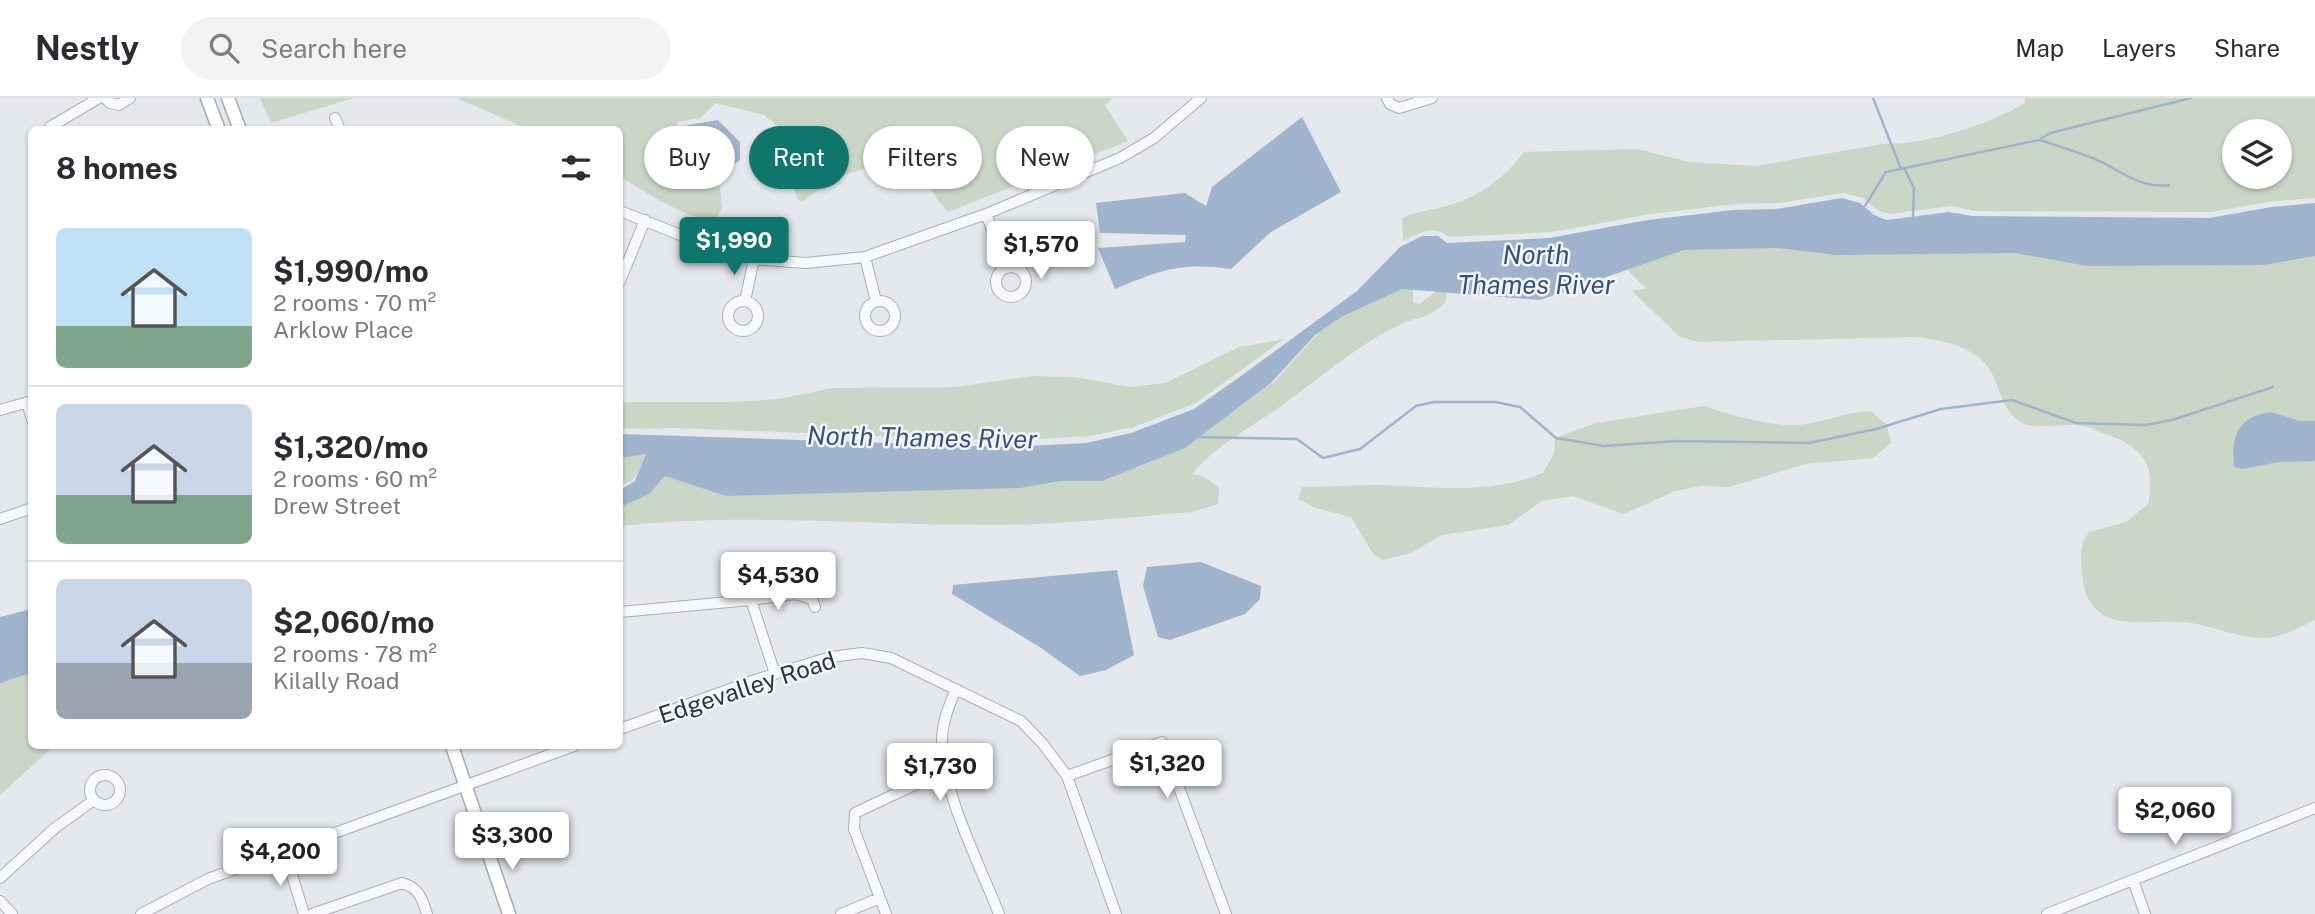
<!DOCTYPE html>
<html lang="en">
<head>
<meta charset="utf-8">
<style>
  body { margin:0; font-family:"Public Sans",sans-serif; background:#f2f2f3; color:#2b2b33; height:100vh; display:flex; flex-direction:column; font-size:26px; white-space:nowrap }
  * { box-sizing:border-box; margin:0 }
  p { font-size:23px; color:#7c7c81 }
  .icon { flex:none; width:38px; height:38px; fill:none; stroke:currentColor; stroke-width:2; stroke-linecap:round; stroke-linejoin:round }
  .map { position:relative; flex:1; overflow:hidden }
  .sheet { position:absolute; left:28px; top:28px; width:595px; height:623px; display:flex; flex-direction:column; background:#fff; border-radius:10px; box-shadow:0 2px 5px #0004 }
  .sheet>* { flex:none }
  .hud { position:absolute; left:644px; top:28px; width:665px; height:63px; display:flex; gap:14px }
  .tools { position:absolute; left:2222px; top:21px; display:grid; gap:14px }
  .tools a { display:grid; place-items:center; width:70px; height:70px; border-radius:50%; background:#fff; box-shadow:0 2px 5px #0004; font-size:35px }
  .price { position:absolute; translate:-50% -60px; padding:0 16px; border-radius:7px; background:#fff; color:#222; font-size:23px; line-height:46px; filter:drop-shadow(0 2px 4px #0008) }
  .price::after { content:''; position:absolute; left:50%; top:42px; width:21px; height:16px; margin-left:-10px; background:inherit; clip-path:polygon(0 0,100% 0,50% 100%) }
  .price.active { background:#0f766e; color:#fff }
  ul { padding:0; list-style:none }
  li { display:flex; align-items:center; gap:21px; height:175px; padding:0 28px }
  li+li { border-top:2px solid #e1e1e2 }
  li span { display:grid; place-items:center; flex:none; width:196px; height:140px; border-radius:10px; color:#555 }
  li>.icon { margin-inline-start:auto }
  span .icon { width:84px; height:84px; fill:#fffc; stroke-width:1 }
  li b { font-size:30px }
  h2 { display:flex; justify-content:space-between; align-items:center; height:84px; padding:0 28px; font-size:30px }
  .chip { padding:0 24px; border-radius:32px; background:#fff; box-shadow:0 2px 5px #0004; font-size:24px; line-height:63px }
  .chip.active { background:#0f766e; color:#fff }
  header { display:flex; align-items:center; gap:42px; box-sizing:border-box; height:98px; padding:0 35px; background:#fff; border-bottom:2px solid #e1e1e2 }
  header strong { font-size:33px }
  nav { display:flex; gap:38px; margin-inline-start:auto; font-size:24px }
  .search { width:490px; height:63px; background:#f2f2f3; display:flex; align-items:center; gap:18px; box-sizing:border-box; padding:0 24px; border-radius:38px; color:#7c7c81; font-size:26px }
  .map>svg:first-child { display:block }
</style>
</head>
<body>
<header>
<strong>Nestly</strong>
<div class="search"><svg class="icon" aria-label="search" viewBox="0 0 24 24"><circle cx="10" cy="10" r="6"/><path d="M15 15l6 6"/></svg>Search here</div>
<nav><a>Map</a><a>Layers</a><a>Share</a></nav>
</header>
<div class="map">
<svg width="2315" height="816" viewBox="0 0 2315 816">
  <rect width="100%" height="100%" fill="#e4e7ec"/>
  <path fill="#c9d6c5" fill-rule="evenodd" d="M 260,0 L 354,0 L 271,25 Z
    M 457,0 L 1113,0 L 1105,7 L 1128,43 L 948,114 C 938,105 934,93 925,84 C 921,79 912,77 906,75 C 865,60 835,80 802,104 L 798,102 L 793,87 L 795,55 L 776,27 L 764,17 L 716,5 L 700,20 L 678,24 L 674,32 L 681,48 L 707,66 L 715,77 L 720,90 L 722,110 L 716,121 C 694,127 640,90 620,79 L 620,32 L 528,31 Z
    M 2025,0 L 2315,0 L 2315,100 L 2275,103 L 2211,114 L 1975,113 L 1952,108 L 1889,116 L 1877,112 L 1863,100 L 1844,95 L 1779,105 L 1735,106 L 1651,116 L 1552,134 L 1449,139 C 1433,126 1419,135 1403,143 L 1402,120 C 1414,114 1426,113 1439,110 C 1475,102 1502,83 1524,54 L 1637,51 L 1690,64 L 1755,68 L 1883,46 C 1927,47 1987,27 2025,5 ZM 2235,33 L 2280,33 L 2280,79 L 2235,79 Z
    M 1687,148 L 2315,154 L 2315,522 C 2304,527 2292,534 2281,537 C 2251,547 2220,529 2191,525 C 2144,519 2087,542 2082,474 C 2081,460 2079,444 2090,434 L 2126,424 L 2148,406 C 2157,365 2141,348 2103,335 C 2095,332 2086,328 2078,327 C 2060,325 2034,333 2019,323 C 2005,313 2001,297 1995,282 C 1983,249 1944,242 1914,239 L 1697,244 L 1679,238 L 1632,193 L 1646,190 L 1623,168 Z
    M 1404,187 L 1413,191 L 1413,204 L 1419,206 L 1442,189 L 1447,191 L 1446,204 C 1424,224 1422,216 1400,227 C 1358,246 1322,279 1285,305 C 1253,329 1218,345 1192,376 L 1203,378 L 1219,390 L 1218,406 L 1192,414 C 1127,419 1061,427 996,427 C 870,428 745,414 620,428 L 620,404 L 652,392 L 668,374 L 1137,370 L 1189,347 L 1276,282 L 1320,233 L 1345,215 Z
    M 1284,241 L 1196,305 L 1134,329 L 1089,338 L 1008,343 L 676,330 L 620,331 L 620,304 L 732,304 L 779,301 L 833,290 L 955,289 L 1031,278 L 1074,279 L 1131,289 L 1165,285 L 1239,249 Z
    M 1704,308 C 1731,317 1761,326 1790,327 C 1817,328 1843,314 1871,313 L 1887,327 L 1891,345 L 1873,360 L 1806,366 L 1729,389 L 1701,388 L 1675,393 L 1624,416 L 1573,398 L 1542,403 L 1508,427 L 1442,437 L 1411,455 L 1383,462 L 1373,456 L 1351,419 L 1316,410 L 1298,401 L 1302,389 C 1327,389 1352,387 1378,387 C 1434,389 1489,397 1543,375 L 1554,355 L 1555,340 L 1596,325 Z
    M 649,351 C 643,365 638,386 620,386 L 620,356 Z
    M 31,571 L 32,648 L 54,648 L 0,697 L 0,581 Z"/>
  <path fill="#9fb4cc" d="M 1302,19 L 1341,94 L 1271,134 L 1231,171 C 1182,164 1160,172 1115,191 L 1098,150 L 1185,144 L 1186,137 L 1100,135 L 1096,105 L 1185,95 L 1206,108 L 1212,89 Z
    M 718,22 L 740,44 L 740,62 L 725,72 L 685,45 L 681,33 L 688,27 Z
    M 1842,100 L 1860,105 L 1874,117 L 1887,122 L 1949,114 L 1972,118 L 2209,120 L 2272,109 L 2315,105 L 2315,158 L 2263,167 L 2087,168 L 2015,155 L 1836,157 L 1777,150 L 1684,152 L 1540,202 L 1402,191 L 1341,219 L 1315,237 L 1271,285 L 1185,350 L 1102,383 L 1060,383 L 1020,390 L 726,398 L 665,378 L 649,396 L 620,409 L 620,392 L 635,383 L 646,356 L 620,360 L 620,336 L 1005,349 L 1086,345 L 1131,335 L 1194,311 L 1241,278 L 1357,193 L 1400,149 L 1422,138 L 1438,138 L 1447,145 L 1549,140 L 1648,122 L 1733,112 L 1776,111 Z
    M 2271,314 L 2300,323 L 2315,323 L 2315,363 L 2279,364 L 2242,371 L 2234,369 C 2231,338 2237,319 2271,314 Z
    M 1201,464 L 1261,488 L 1260,501 L 1245,516 L 1170,542 L 1158,539 L 1143,488 L 1147,469 Z
    M 1117,472 L 1134,557 L 1106,572 L 1080,578 L 1038,548 L 952,496 L 953,487 Z
    M 31,511 L 31,575 L 0,585 L 0,519 Z"/>
  <g fill="none" stroke-linecap="round" stroke-linejoin="round">
    <path stroke="#9fb4cc" stroke-width="2.5" d="M 1873,0 L 1901,71
      M 2039,42 C 2059,48 2078,54 2097,62 C 2122,73 2140,91 2169,87
      M 1904,70 L 1914,90 L 1913,118
      M 1865,108 L 1886,74 L 2039,42 L 2050,35 L 2191,0
      M 1196,339 L 1297,341 L 1323,360 L 1360,351 L 1416,308 L 1434,304 L 1495,304 L 1520,309 L 1556,340 L 1604,348 L 1677,343 L 1809,345 L 1876,331 L 1941,311 L 2012,302 L 2076,325 L 2146,327 L 2172,322 L 2273,289"/>
    <g stroke="#a9aeb7" stroke-width="12">
      <path id="minor" d="M 105,0 L 110,5 L 119,7 L 130,0
        M 1387,0 L 1390,6 L 1399,10 L 1432,0
        M 335,20 L 340,32
        M 52,32 L 50,29 L 99,0
        M 620,113 L 703,146 L 754,161 L 806,165 L 865,159 L 986,116 L 1120,60 L 1154,40 L 1201,0
        M 986,116 L 1007,170
        M 865,159 L 876,203
        M996 184a15 15 0 1 1 30 0a15 15 0 1 1-30 0Z
        M 620,183 L 645,122
        M 745,203 L 754,161
        M865 218a15 15 0 1 1 30 0a15 15 0 1 1-30 0Z
        M728 218a15 15 0 1 1 30 0a15 15 0 1 1-30 0Z
        M 27,304 L 32,322
        M 0,312 L 32,303
        M 0,421 L 32,410
        M 751,502 L 795,496 L 812,501 L 815,509
        M 620,514 L 751,502 L 775,576
        M 956,591 C 949,608 942,624 942,643 C 942,694 980,767 999,816
        M 620,631 L 758,581 L 831,559 L 862,555 L 891,560 L 1021,623 L 1043,646 L 1067,678 L 1116,816
        M90 692a15 15 0 1 1 30 0a15 15 0 1 1-30 0Z
        M 1067,678 L 1162,644 L 1226,816
        M 285,754 L 304,816
        M 0,780 L 55,730 L 94,702
        M 2133,782 L 2145,816
        M 0,803 L 12,816
        M 141,816 L 208,781 L 574,648
        M 312,816 L 402,785 C 419,790 422,800 427,816
        M 841,816 L 880,800
        M 886,816 L 854,731 L 855,715 L 944,673
        M 2047,816 L 2315,710"/>
    </g>
    <g stroke="#a3abb8" stroke-width="15">
      <path id="major" d="M 207,0 L 219,32
        M 228,0 L 240,32
        M 452,648 L 509,816"/>
    </g>
    <use href="#minor" stroke="#f7f8fa" stroke-width="10"/>
    <use href="#major" stroke="#fff" stroke-width="12"/>
  </g>
  <g text-anchor="middle" dominant-baseline="central" stroke-width="5" stroke-linejoin="round" paint-order="stroke">
    <g font-size="24" fill="#2b3445" stroke="#f4f6f9">
      <text transform="translate(747 589) rotate(-18)">Edgevalley Road</text>
    </g>
    <g font-size="26" font-style="italic" fill="#34527a" stroke="#f4f6f9">
      <text x="1536" y="156">North<tspan x="1536" dy="30">Thames River</tspan></text>
      <text transform="translate(922 339) rotate(1)">North Thames River</text>
    </g>
  </g>
</svg>
<div class="tools">
<a><svg class="icon" aria-label="layers" viewBox="0 0 24 24"><path d="M12 4l9 5-9 5-9-5zM3 14l9 5 9-5"/></svg></a>
</div>
<b class="price active" style="left:734px;top:179px">$1,990</b>
<b class="price" style="left:1041px;top:183px">$1,570</b>
<b class="price" style="left:778px;top:514px">$4,530</b>
<b class="price" style="left:1167px;top:702px">$1,320</b>
<b class="price" style="left:940px;top:705px">$1,730</b>
<b class="price" style="left:2175px;top:749px">$2,060</b>
<b class="price" style="left:512px;top:774px">$3,300</b>
<b class="price" style="left:280px;top:790px">$4,200</b>
<div class="hud">
<a class="chip">Buy</a>
<a class="chip active">Rent</a>
<a class="chip">Filters</a>
<a class="chip">New</a>
</div>
<section class="sheet">
<h2>8 homes<svg class="icon" aria-label="filters" viewBox="0 0 24 24"><path d="M4 7h16M4 17h16"/><circle cx="9" cy="7" r="2"/><circle cx="15" cy="17" r="2"/></svg></h2>
<ul>
<li><span style="background:linear-gradient(#bfe0f5 70%,#7fa58c 0)"><svg class="icon" aria-label="home" viewBox="0 0 24 24"><path d="M3 11l9-7 9 7M6 9v11h12V9"/></svg></span><div><b>$1,990/mo</b><p>2 rooms · 70 m²</p><p>Arklow Place</p></div></li>
<li><span style="background:linear-gradient(#c9d6e8 65%,#7fa58c 0)"><svg class="icon" aria-label="home" viewBox="0 0 24 24"><path d="M3 11l9-7 9 7M6 9v11h12V9"/></svg></span><div><b>$1,320/mo</b><p>2 rooms · 60 m²</p><p>Drew Street</p></div></li>
<li><span style="background:linear-gradient(#c9d6e8 60%,#9aa5b1 0)"><svg class="icon" aria-label="home" viewBox="0 0 24 24"><path d="M3 11l9-7 9 7M6 9v11h12V9"/></svg></span><div><b>$2,060/mo</b><p>2 rooms · 78 m²</p><p>Kilally Road</p></div></li>
</ul>
</section>
</div>
</body>
</html>
